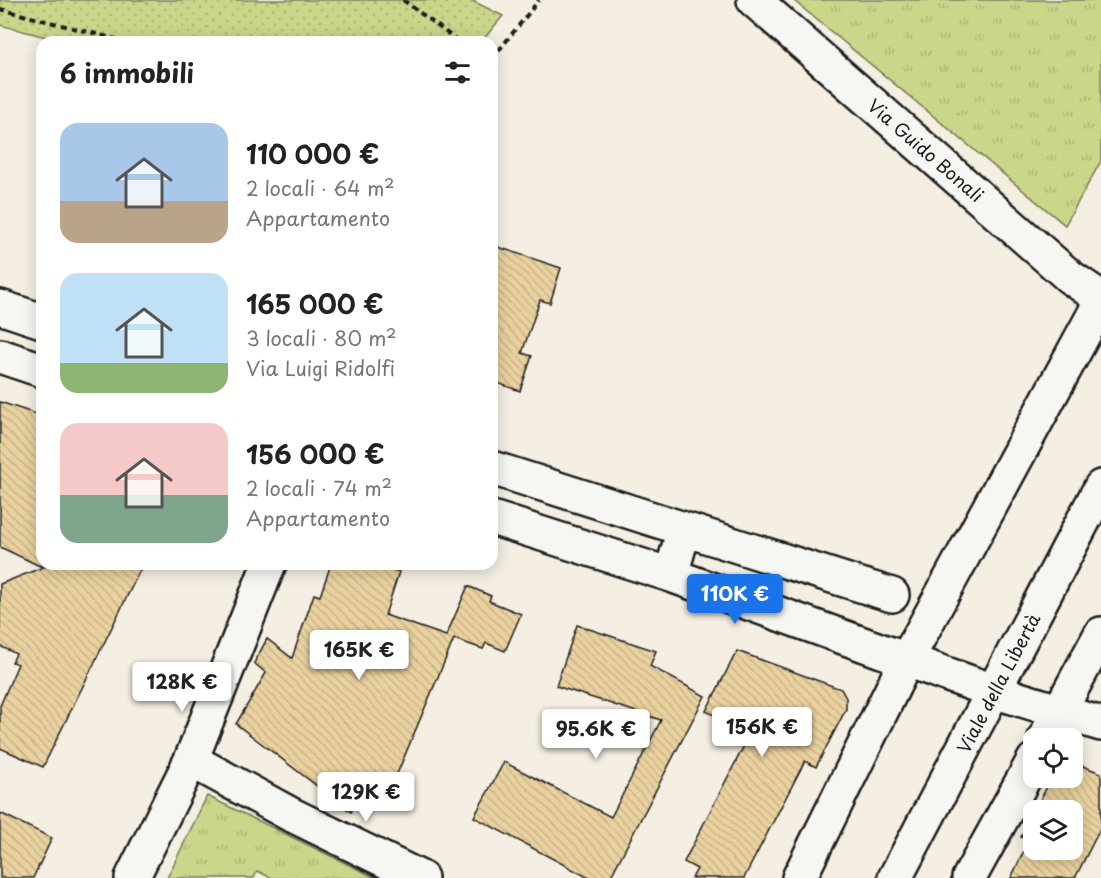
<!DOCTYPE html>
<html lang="it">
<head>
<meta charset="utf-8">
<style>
  body { margin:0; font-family:"Playpen Sans",sans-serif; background:#f6f6f6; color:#222; height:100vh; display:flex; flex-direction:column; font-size:22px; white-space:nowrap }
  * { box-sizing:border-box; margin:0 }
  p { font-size:20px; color:#767676 }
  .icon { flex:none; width:33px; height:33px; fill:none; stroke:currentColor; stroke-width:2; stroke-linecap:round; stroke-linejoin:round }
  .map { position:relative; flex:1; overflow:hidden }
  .details { position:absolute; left:36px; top:36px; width:462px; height:534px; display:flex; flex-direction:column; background:#fff; border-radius:18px; box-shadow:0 3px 15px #0003 }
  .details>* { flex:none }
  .buttons { position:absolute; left:1023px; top:728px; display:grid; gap:12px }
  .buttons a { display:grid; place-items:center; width:60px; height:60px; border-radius:12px; background:#fff; box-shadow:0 3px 15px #0003; font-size:30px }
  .price { position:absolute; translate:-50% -51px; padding:0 14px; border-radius:6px; background:#fff; color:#222; font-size:20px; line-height:39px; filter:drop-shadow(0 2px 3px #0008) }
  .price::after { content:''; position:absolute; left:50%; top:36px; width:18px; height:14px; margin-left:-9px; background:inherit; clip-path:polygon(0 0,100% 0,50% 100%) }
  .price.current { background:#1a73e8; color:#fff }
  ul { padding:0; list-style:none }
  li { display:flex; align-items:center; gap:18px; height:150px; padding:0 24px }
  li span { display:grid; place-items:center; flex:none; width:168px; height:120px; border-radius:18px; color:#555 }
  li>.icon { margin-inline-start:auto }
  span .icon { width:72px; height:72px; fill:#fffc; stroke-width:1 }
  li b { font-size:26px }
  h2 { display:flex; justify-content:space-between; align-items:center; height:72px; padding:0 24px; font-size:26px }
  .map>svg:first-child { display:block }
</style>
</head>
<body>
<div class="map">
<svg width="1101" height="878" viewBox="0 0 1101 878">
  <defs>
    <pattern id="grass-tufts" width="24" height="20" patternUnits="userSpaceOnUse" patternTransform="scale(1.5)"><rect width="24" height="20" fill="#cad68a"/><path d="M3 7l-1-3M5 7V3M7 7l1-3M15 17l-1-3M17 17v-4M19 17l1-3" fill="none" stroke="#adb776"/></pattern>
    <pattern id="park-dots" width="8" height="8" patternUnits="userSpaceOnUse" patternTransform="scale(1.5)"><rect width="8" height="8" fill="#cad68a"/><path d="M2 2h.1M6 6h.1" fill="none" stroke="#adb776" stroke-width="1.8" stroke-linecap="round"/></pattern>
    <pattern id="building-back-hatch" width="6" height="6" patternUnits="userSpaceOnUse" patternTransform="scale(1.5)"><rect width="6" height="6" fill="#ead2a0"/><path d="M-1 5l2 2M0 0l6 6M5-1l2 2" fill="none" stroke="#c8b489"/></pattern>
  </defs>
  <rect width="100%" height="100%" fill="#f4efe2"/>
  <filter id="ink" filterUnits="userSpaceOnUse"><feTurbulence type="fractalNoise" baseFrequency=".0167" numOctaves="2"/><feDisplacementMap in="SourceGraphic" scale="12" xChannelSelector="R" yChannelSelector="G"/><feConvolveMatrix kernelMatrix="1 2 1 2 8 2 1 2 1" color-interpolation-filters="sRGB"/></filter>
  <g filter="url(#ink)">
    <path fill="url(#grass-tufts)" stroke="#737953" stroke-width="1.5" d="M 793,0 L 1101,0 L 1101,161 L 1065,225 Z
      M 207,796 L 376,878 L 272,878 L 257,871 L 254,878 L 167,878 Z"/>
    <path fill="url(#park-dots)" stroke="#737953" stroke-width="1.5" d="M 0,0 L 471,0 L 503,16 L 481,42 L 65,42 L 0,25 Z"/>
    <path fill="url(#building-back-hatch)" stroke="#1c1c1c" stroke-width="1.5" d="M 492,245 L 561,268 L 550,303 L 540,300 L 522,353 L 532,356 L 520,391 L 492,381 Z
      M 0,402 L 42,416 L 42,567 L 0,547 Z
      M 51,564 L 143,564 L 43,767 L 0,748 L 0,706 L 18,664 L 12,662 L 16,654 L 0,646 L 0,584 Z
      M 331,564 L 376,564 L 399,572 L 385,615 L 446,636 L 468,586 L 491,596 L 489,601 L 521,614 L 505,651 L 486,643 L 483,649 L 454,639 L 386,800 L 361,790 L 351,812 L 236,724 L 266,673 L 254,663 L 267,639 L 292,658 L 314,594 L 320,596 Z
      M 577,625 L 656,651 L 650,666 L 705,696 L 610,878 L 589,878 L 474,817 L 504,762 L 611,817 L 661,720 L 556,686 Z
      M 737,651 L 841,689 L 846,698 L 846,709 L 816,767 L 805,761 L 744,878 L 692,878 L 697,869 L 684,862 L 750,734 L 706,711 Z
      M 1072,762 L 1101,773 L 1101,827 L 1075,878 L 1011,878 L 1029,840 L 1021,837 L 1034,813 L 1034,849 L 1072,849 L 1072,810 L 1035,810 L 1052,777 L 1072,777 Z
      M 0,813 L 52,838 L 33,878 L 0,878 Z"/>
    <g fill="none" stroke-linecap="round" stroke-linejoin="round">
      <g stroke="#1c1c1c" stroke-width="38">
        <path id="minor" d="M 754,0 L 1070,277 L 1101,298
          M 0,307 L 42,321
          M 0,356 L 42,370
          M 492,468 L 684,529 L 671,575
          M 492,518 L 671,575 L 993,691 L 1101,724
          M 684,529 L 892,595
          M 1045,738 L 1101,634
          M 191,760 L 288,813 L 421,878
          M 132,878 L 191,760 L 269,564
          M 799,878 L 907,659 L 1101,302
          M 895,878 L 1101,487
          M 969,878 L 1034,760"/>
      </g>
      <path stroke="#1c1c1c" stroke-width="4" stroke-dasharray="6 4.5" stroke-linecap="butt" d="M 403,0 L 459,42
        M 0,9 L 127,42
        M 492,59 L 539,0"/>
      <use href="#minor" stroke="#f6f6f2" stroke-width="33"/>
    </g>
  </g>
  <g text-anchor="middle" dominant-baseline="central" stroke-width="6" stroke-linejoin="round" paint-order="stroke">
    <g font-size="18" fill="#1c1c1c" stroke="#f6f6f2">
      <text transform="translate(926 150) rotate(41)">Via Guido Bonali</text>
      <text transform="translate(998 683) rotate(-62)">Viale della Libertà</text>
    </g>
  </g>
</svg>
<div class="buttons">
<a><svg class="icon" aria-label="locate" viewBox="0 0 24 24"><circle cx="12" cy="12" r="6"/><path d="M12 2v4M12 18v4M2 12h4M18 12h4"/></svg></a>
<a><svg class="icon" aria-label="layers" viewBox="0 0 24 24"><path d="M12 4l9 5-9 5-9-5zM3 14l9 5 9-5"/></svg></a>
</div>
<b class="price current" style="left:735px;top:625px">110K €</b>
<b class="price" style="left:359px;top:681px">165K €</b>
<b class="price" style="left:182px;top:713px">128K €</b>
<b class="price" style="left:762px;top:758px">156K €</b>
<b class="price" style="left:596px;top:760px">95.6K €</b>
<b class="price" style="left:366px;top:823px">129K €</b>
<section class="details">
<h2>6 immobili<svg class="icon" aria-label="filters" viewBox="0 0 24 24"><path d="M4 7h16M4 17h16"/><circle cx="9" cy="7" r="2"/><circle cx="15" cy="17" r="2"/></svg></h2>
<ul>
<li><span style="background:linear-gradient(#a9c7e8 65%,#b9a48a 0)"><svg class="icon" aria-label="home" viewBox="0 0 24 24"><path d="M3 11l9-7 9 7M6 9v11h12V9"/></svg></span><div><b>110 000 €</b><p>2 locali · 64 m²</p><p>Appartamento</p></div></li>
<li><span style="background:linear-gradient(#bfe0f5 75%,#8fb573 0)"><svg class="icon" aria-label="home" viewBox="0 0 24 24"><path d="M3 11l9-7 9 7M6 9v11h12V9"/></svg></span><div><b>165 000 €</b><p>3 locali · 80 m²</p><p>Via Luigi Ridolfi</p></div></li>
<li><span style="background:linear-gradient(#f6c9c9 60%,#7fa58c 0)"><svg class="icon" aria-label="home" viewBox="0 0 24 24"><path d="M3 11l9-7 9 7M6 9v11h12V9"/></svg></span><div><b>156 000 €</b><p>2 locali · 74 m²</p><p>Appartamento</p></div></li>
</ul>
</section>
</div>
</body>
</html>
